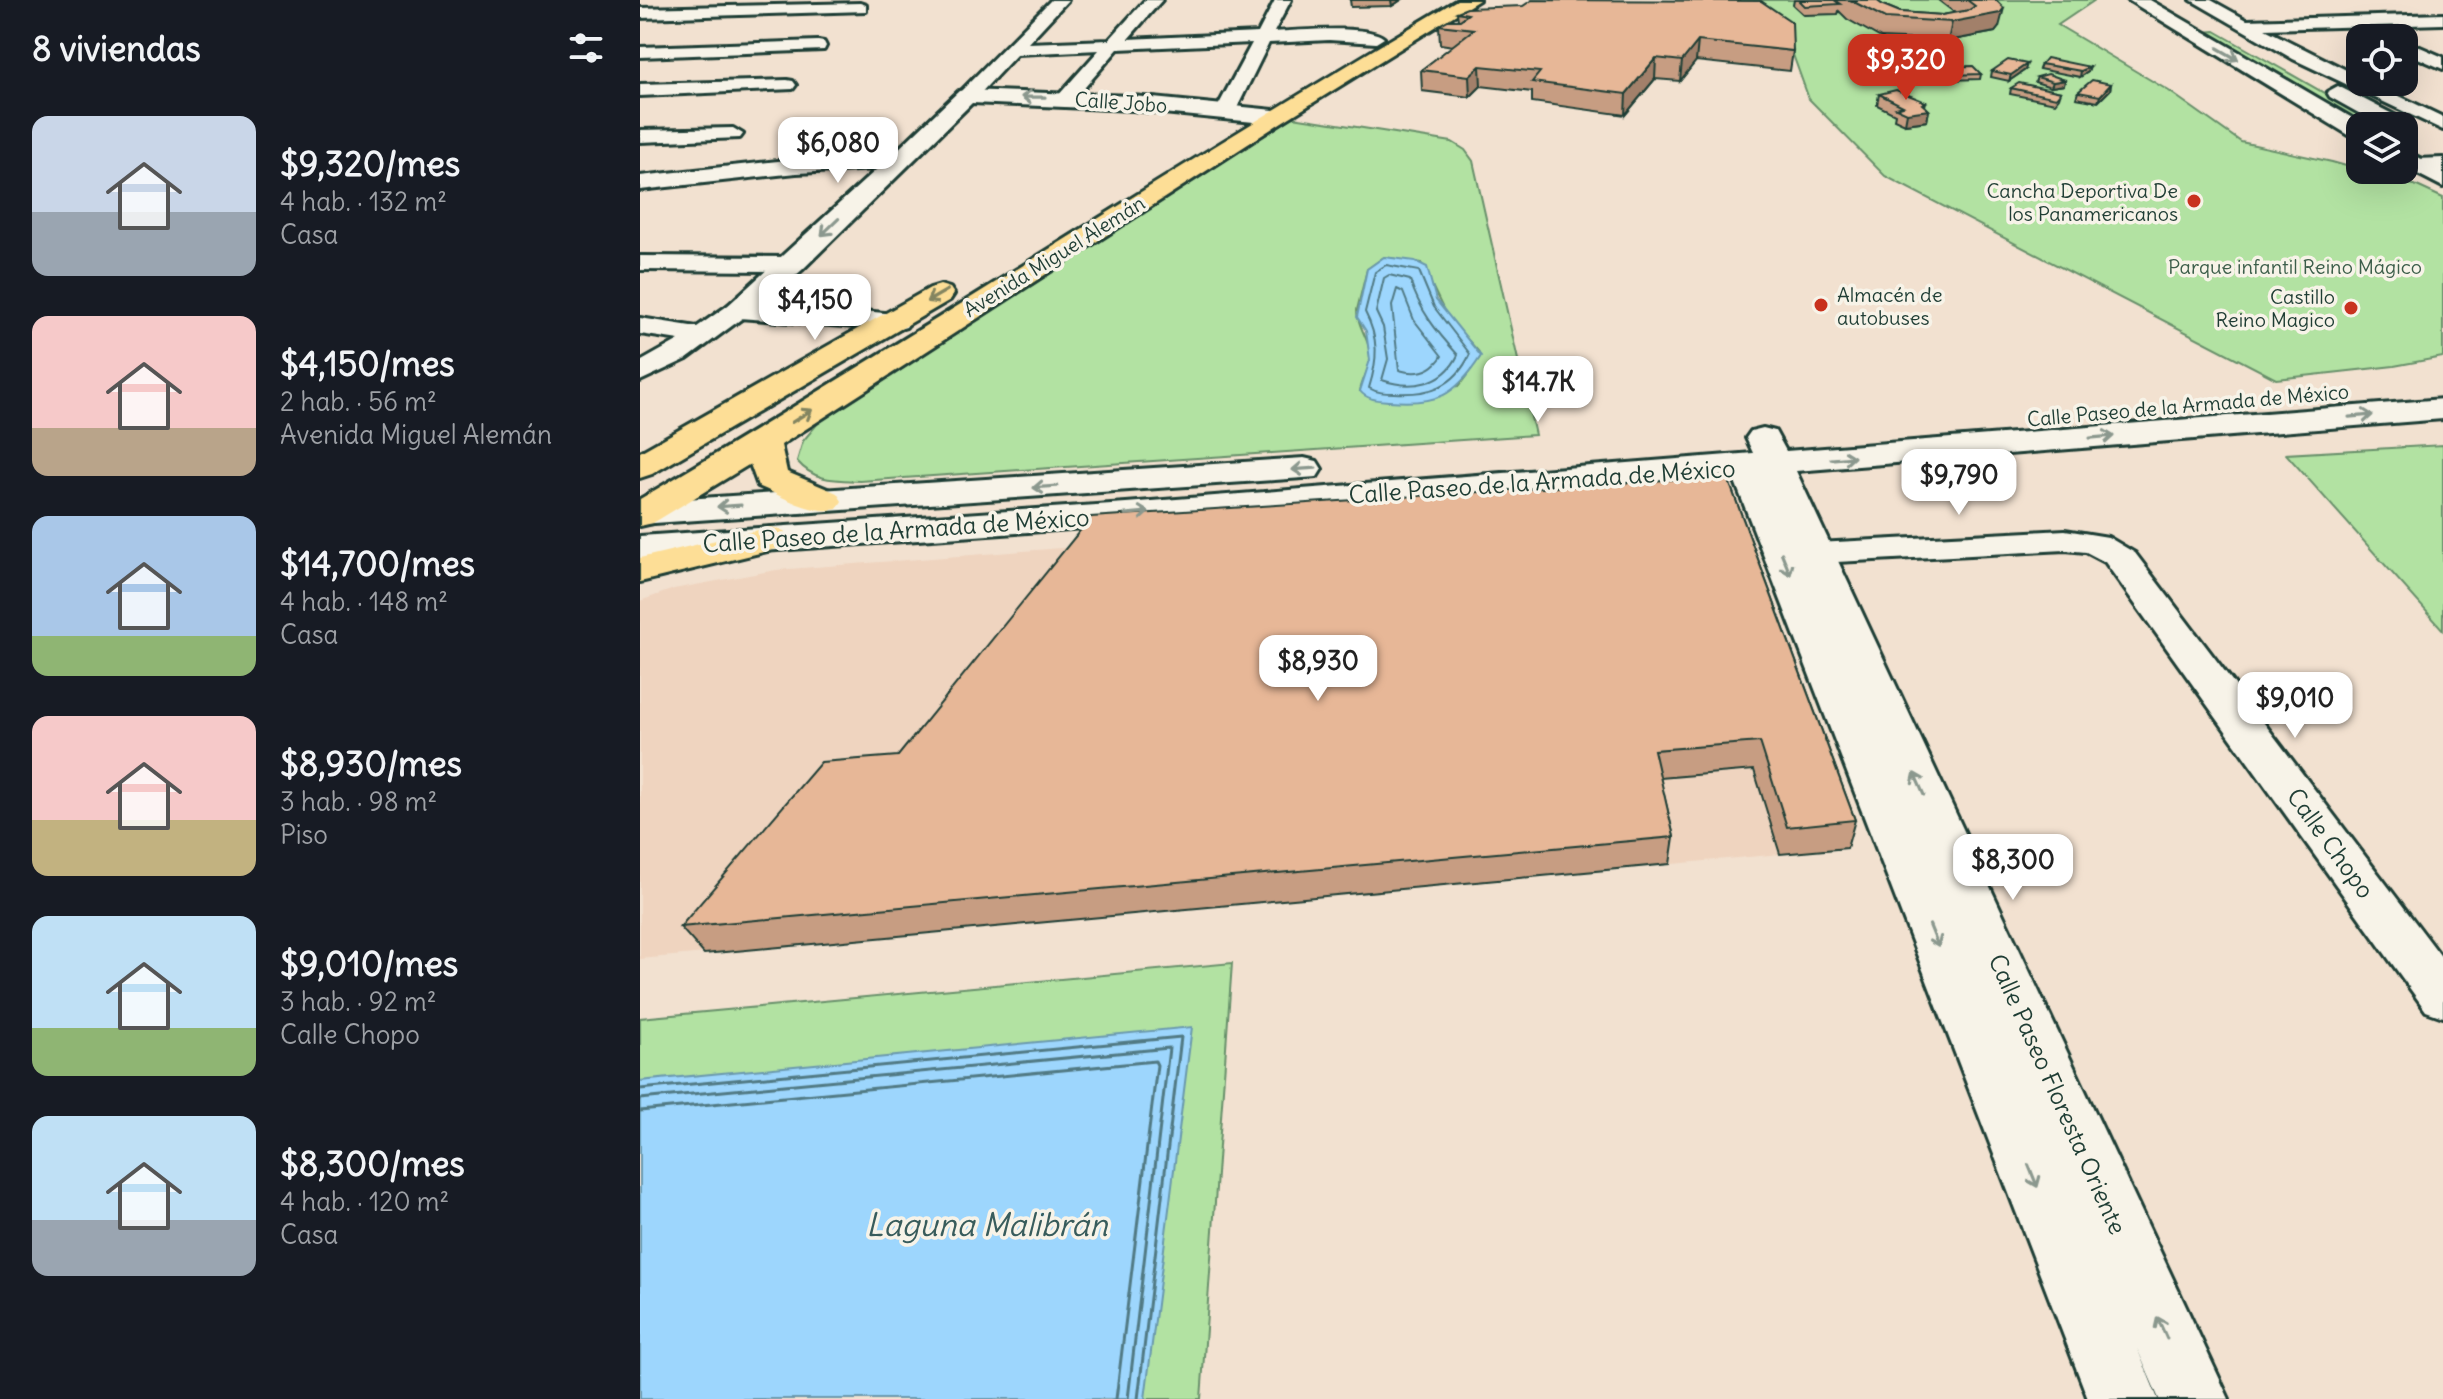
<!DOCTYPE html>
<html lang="es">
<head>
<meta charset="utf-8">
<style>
  body { margin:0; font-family:Delius,sans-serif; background:#20242c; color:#f1f3f6; height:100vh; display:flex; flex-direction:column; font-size:30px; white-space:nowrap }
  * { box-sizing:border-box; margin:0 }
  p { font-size:26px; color:#9ea1a6 }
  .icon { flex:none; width:44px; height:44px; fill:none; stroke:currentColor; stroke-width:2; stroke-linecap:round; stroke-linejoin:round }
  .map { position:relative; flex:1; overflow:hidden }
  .drawer { display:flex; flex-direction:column; background:#171b24; width:640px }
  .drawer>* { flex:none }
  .fabs { position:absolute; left:1706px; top:24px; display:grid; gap:16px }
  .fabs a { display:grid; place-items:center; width:72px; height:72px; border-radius:16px; background:#171b24; box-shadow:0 8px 32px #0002; font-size:40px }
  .price { position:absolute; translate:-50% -68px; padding:0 18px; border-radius:16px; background:#fff; color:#222; font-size:26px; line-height:52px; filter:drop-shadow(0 2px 4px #0008) }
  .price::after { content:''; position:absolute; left:50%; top:48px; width:24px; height:18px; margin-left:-12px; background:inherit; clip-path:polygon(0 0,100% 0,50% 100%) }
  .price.active { background:#c8321e; color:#fff }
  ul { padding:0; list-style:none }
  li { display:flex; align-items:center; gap:24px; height:200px; padding:0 32px }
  li span { display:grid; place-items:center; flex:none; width:224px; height:160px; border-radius:16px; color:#555 }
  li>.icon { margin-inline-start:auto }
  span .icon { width:96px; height:96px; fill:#fffc; stroke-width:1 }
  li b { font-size:34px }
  h2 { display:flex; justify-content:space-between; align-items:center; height:96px; padding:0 32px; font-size:34px }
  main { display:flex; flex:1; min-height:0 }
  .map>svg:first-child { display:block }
</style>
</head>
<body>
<main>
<section class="drawer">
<h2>8 viviendas<svg class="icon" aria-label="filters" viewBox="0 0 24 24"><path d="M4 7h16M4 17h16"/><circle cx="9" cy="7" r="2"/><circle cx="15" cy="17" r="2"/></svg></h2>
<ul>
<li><span style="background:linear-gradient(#c9d6e8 60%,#9aa5b1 0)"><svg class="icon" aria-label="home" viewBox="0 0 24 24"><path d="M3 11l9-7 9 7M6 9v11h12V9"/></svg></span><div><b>$9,320/mes</b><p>4 hab. · 132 m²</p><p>Casa</p></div></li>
<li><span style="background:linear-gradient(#f6c9c9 70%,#b9a48a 0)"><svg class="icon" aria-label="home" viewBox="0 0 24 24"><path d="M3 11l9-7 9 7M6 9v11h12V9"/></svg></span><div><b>$4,150/mes</b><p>2 hab. · 56 m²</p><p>Avenida Miguel Alemán</p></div></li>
<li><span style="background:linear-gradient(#a9c7e8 75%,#8fb573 0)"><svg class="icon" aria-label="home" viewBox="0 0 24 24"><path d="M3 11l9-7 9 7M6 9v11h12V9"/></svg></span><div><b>$14,700/mes</b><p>4 hab. · 148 m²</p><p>Casa</p></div></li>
<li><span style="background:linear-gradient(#f6c9c9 65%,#c2b280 0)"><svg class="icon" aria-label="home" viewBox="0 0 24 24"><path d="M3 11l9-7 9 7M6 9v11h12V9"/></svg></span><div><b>$8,930/mes</b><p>3 hab. · 98 m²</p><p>Piso</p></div></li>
<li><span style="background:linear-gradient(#bfe0f5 70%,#8fb573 0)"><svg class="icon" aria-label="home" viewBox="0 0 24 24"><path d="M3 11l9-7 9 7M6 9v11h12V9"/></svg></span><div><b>$9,010/mes</b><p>3 hab. · 92 m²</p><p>Calle Chopo</p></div></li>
<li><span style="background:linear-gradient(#bfe0f5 65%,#9aa5b1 0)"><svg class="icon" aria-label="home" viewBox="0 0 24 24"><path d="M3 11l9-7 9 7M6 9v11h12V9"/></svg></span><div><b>$8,300/mes</b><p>4 hab. · 120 m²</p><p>Casa</p></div></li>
</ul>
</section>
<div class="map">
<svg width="1803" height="1399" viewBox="0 0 1803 1399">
  <rect width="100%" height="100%" fill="#f2e1d0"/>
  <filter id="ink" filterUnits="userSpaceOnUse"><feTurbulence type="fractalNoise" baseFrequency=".0125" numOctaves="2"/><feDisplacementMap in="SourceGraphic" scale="16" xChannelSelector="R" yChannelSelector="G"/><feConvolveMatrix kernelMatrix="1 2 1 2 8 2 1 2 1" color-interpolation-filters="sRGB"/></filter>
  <g filter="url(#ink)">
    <path fill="#efd4bf" d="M 1084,503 L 1207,848 L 0,959 L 0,601 L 34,589 L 136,570 L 460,545 Z"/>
    <path fill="#b2e2a2" stroke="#68906b" stroke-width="2" fill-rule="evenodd" d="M 1096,0 L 1455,0 L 1418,25 L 1529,91 L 1601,142 L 1692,162 L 1777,186 L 1803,198 L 1803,357 L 1754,366 L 1636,379 L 1245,176 L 1169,99 L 1152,52 Z
      M 1575,31 L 1742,126 L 1724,126 L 1562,32 Z
      M 653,117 L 812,142 L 825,150 L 833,161 L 895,435 L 220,481 C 194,480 174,481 157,461 L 163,441 L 178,423 ZM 744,257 L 781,263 L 807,317 L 838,351 L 840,357 L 819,386 L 720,391 C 722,380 729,370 730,360 C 732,342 716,325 717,310 L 727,269 Z
      M 1803,445 L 1803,630 L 1646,454 Z
      M 592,963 L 561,1399 L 0,1399 L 0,1018 Z"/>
    <path fill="#9dd6fd" stroke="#6b99ad" stroke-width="2" d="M 744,257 L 775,261 L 787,267 L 796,300 L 841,356 C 815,397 796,405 749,401 C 738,400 727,400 720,391 L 730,360 L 726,331 L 717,317 L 727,269 Z
      M 552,1027 L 505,1399 L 0,1399 L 0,1081 Z"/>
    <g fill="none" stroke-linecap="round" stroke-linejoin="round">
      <path stroke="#517a84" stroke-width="2" d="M 746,265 L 779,271 L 794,307 L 830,354 C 815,387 789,395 754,393 C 745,393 737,393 729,388 C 738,359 739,339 725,312 L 735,272 Z
        M 749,275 L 770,280 C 780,311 796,331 818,355 C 804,385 771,390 742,380 L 748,359 L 743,327 L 736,312 L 744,278 Z
        M 757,289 L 763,292 L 774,320 L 802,356 C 792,372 776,375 759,370 L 752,306 Z"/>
      <path stroke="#517a84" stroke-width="3" d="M 0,1089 L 541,1037 L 498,1399
        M 0,1099 L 529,1048 L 488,1399
        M 0,1111 L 515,1061 L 517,1065 L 476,1399"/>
      <g stroke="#1f3d34" stroke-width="6">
        <path id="street" d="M 411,0 L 428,0 L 388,43 L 469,40 L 505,0 L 522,0 L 488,39 L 618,33 L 635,0 L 651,0 L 634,32 C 658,31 728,24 744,38 L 736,43 L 689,40 L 629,43 L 596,110 L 586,116 L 576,110 L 612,43 L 478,49 L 432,102 L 425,104 L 416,98 L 459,50 L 377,54 L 334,100 L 320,100 L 318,96 L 320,92 Z
          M 1551,0 L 1571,0 L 1607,20 L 1803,14 L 1803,24 L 1625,29 L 1720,77 L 1720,82 L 1730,82 L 1803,117 L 1803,130 L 1653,59 Z
          M 220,3 L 226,5 L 226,11 L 0,18 L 0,8 Z
          M 1764,40 L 1803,57 L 1803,69 L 1764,52 Z
          M 178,41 L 184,42 L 186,46 L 184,50 L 0,57 L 0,47 Z
          M 147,80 L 153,81 L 156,85 L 153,89 L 0,96 L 0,84 Z
          M 93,128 L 103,134 L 100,138 L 0,142 L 0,130 Z
          M 1803,158 L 1803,170 L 1777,171 L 1767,165 L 1777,159 Z
          M 0,256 L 152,257 L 160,259 L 164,264 L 160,269 L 152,271 L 0,270 Z
          M 99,301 L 108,304 L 112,309 L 108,314 L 47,359 L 0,381 L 0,362 L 39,340 L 0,334 L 0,318 L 57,327 L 90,304 Z
          M 1425,530 L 1468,537 L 1495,553 L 1803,959 L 1803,1017 L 1786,1011 L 1465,562 L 1446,552 L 1425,550 L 1177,563 L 1165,560 L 1160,553 L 1165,546 L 1177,543 Z"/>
      </g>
      <g stroke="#1f3d34" stroke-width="6">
        <path id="secondary" d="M 1488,0 L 1510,0 L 1726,126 L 1720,126 L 1720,139 L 1712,137 Z
          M 1698,86 L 1766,121 L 1769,126 L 1764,131 L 1764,126 L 1742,126 L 1690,97 L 1687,92 Z
          M 327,90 L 493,96 L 634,110 L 645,117 L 634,124 L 493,110 L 332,103 L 162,270 L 125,302 L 266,315 L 270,321 L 266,327 L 255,330 L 99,318 L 89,315 L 84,309 L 237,169 L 156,173 L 0,190 L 0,176 L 156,159 L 253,154 L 319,91 Z
          M 1764,150 L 1803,170 L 1803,187 L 1764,167 Z
          M 1803,399 L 1803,419 L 1156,471 L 1589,1399 L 1519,1399 L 1497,1348 L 1518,1399 L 1448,1399 L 1093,476 L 486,525 L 0,560 L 0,536 L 486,503 L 1113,453 L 1106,438 L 1111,431 L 1123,428 L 1135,431 L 1146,451 Z
          M 664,458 L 677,461 L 682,469 L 677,477 L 0,524 L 0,502 Z"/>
      </g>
      <g stroke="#1f3d34" stroke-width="6">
        <path id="primary" d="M 817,0 L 839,0 L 642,122 L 141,445 L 147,472 L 197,493 L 202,501 L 197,509 C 170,515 143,496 118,486 L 110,464 L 13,523 L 0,526 L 0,499 C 275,337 542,162 817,0 Z
          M 300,285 L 310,288 L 314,294 L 310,300 L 12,474 L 0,478 L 0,452 L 290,288 Z
          M 131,527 L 144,531 L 150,539 L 144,547 L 0,582 L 0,558 Z"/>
      </g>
      <use href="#street" fill="#f7f3e8" fill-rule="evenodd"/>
      <use href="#secondary" fill="#f7f3e8" fill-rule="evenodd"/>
      <use href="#primary" fill="#fdde96" fill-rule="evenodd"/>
    </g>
    <path fill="#c79d82" stroke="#1f3d34" stroke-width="2" d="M 710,0 L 761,0 L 752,6 L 711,7 Z
      M 1154,0 L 1236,0 L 1243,5 L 1260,12 L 1302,15 L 1315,13 L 1298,0 L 1356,0 L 1359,27 L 1355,32 L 1308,41 L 1241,38 L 1207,19 L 1199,11 L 1198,14 L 1164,15 L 1153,5 Z
      M 817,12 L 1153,51 L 1150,71 L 1056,61 L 1040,81 L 1015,79 L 985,115 L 892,102 L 892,92 L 841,86 L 830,97 L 782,91 L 781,70 L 813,46 L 800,44 L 799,25 L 818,20 Z
      M 1401,64 L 1450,67 L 1448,72 L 1440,77 L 1399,69 Z
      M 1301,67 L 1341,74 L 1340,79 L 1309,80 L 1300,73 Z
      M 1385,70 L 1369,81 L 1351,77 L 1352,71 Z
      M 1397,77 L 1425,80 L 1424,85 L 1411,87 L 1395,82 Z
      M 1471,84 L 1470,90 L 1458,102 L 1436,98 L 1438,92 Z
      M 1371,88 L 1421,92 L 1419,98 L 1415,103 L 1370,94 Z
      M 1239,94 L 1285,106 L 1289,110 L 1287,121 L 1265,124 L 1254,119 L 1255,114 L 1237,105 Z
      M 1087,476 L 1215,820 L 1207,848 L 1140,854 L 1114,770 L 1020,778 L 1034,837 L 1030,864 L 64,954 L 40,927 L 258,756 Z"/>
    <path fill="#a2806a" stroke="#1f3d34" stroke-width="2" d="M 751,0 L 761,0 L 752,6 Z
      M 1364,8 L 1359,27 L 1355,32 L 1308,41 L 1312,22 Z
      M 1058,41 L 1056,61 L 1040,81 L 1042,61 Z
      M 1016,58 L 1015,79 L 985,115 L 986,94 Z
      M 1387,64 L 1385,70 L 1369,81 L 1371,75 Z
      M 840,66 L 841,86 L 830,97 L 829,76 Z
      M 1450,67 L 1448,72 L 1440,77 L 1441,71 Z
      M 1425,80 L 1424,85 L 1411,87 L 1413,82 Z
      M 1471,84 L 1470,90 L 1458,102 L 1460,96 Z
      M 1286,102 L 1284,110 L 1289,110 L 1287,121 L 1265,124 L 1267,113 Z"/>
    <path fill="#e7b797" stroke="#1f3d34" stroke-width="2" d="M 892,0 L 1121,1 L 1152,22 L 1153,51 L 1058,41 L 1042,61 L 1016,58 L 986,94 L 892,82 L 900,72 L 840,66 L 829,76 L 781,70 L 834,29 L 799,25 L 808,20 L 820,20 L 828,14 L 817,12 L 827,8 L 883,6 Z
      M 1159,0 L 1194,0 L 1200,4 L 1165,6 Z
      M 1210,0 L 1236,0 L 1243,5 L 1260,12 L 1302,15 L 1329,10 L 1335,6 L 1327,0 L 1356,0 L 1364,8 L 1360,13 L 1312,22 L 1245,18 Z
      M 1406,58 L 1450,67 L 1441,71 L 1401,64 Z
      M 1368,60 L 1387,64 L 1371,75 L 1352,71 Z
      M 1333,66 L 1341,74 L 1310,75 L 1301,67 Z
      M 1408,74 L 1425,80 L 1413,82 L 1397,77 Z
      M 1452,80 L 1471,84 L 1460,96 L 1438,92 Z
      M 1379,83 L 1421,92 L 1416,98 L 1371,88 Z
      M 1256,90 L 1286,102 L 1282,104 L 1289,110 L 1267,113 L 1256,108 L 1263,106 L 1239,94 Z
      M 1087,476 L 1215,820 L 1147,827 L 1120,742 L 1014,750 L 1034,837 L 40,927 L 181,762 L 258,756 L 451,517 Z"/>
    <defs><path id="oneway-shaft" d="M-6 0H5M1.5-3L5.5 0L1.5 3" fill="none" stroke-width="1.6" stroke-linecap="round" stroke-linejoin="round" transform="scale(2)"/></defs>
    <g stroke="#8b988e">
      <use href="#oneway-shaft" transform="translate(1588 54) rotate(30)"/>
      <use href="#oneway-shaft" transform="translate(393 97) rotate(-179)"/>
      <use href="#oneway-shaft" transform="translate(190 227) rotate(136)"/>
      <use href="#oneway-shaft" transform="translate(1721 416) rotate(-5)"/>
      <use href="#oneway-shaft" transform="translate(1462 437) rotate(-5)"/>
      <use href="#oneway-shaft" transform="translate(1203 458) rotate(-5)"/>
      <use href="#oneway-shaft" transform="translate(664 469) rotate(176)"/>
      <use href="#oneway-shaft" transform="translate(405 487) rotate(176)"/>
      <use href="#oneway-shaft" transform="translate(89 506) rotate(176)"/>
      <use href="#oneway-shaft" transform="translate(497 513) rotate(-5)"/>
      <use href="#oneway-shaft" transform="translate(1146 564) rotate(68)"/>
      <use href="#oneway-shaft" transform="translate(1279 784) rotate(-114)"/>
      <use href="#oneway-shaft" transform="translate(1294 936) rotate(68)"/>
      <use href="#oneway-shaft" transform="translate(1393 1176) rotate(68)"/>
      <use href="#oneway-shaft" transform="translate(1522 1328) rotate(-114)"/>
    </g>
    <g stroke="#838560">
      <use href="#oneway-shaft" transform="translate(297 296) rotate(150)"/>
      <use href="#oneway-shaft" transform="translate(162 416) rotate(-32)"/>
    </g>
  </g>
  <g fill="#c8321e" stroke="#f7f3e8" stroke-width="3">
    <circle cx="1554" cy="201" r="8"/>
    <circle cx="1181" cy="305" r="8"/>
    <circle cx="1711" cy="308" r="8"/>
  </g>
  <g text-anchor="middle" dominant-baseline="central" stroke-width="7" stroke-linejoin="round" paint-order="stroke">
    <g font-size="20" fill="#1f3d34" stroke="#f7f3e8">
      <text transform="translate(481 102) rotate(4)">Calle Jobo</text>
      <text transform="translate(414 256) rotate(-32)">Avenida Miguel Alemán</text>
      <text transform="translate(1548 405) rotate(-5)">Calle Paseo de la Armada de México</text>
    </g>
    <g font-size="20" fill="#1f3d34" stroke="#f7f3e8" text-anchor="end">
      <text x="1538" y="190">Cancha Deportiva De<tspan x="1538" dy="23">los Panamericanos</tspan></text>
      <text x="1197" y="294" text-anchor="start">Almacén de<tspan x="1197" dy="23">autobuses</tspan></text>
      <text x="1695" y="296">Castillo<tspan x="1695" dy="23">Reino Magico</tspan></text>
    </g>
    <g font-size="20" fill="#3c5e4a" stroke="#f7f3e8">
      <text x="1655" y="266">Parque infantil Reino Mágico</text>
    </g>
    <g font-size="24" fill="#1f3d34" stroke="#f7f3e8">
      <text transform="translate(902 481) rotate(-4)">Calle Paseo de la Armada de México</text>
      <text transform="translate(256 530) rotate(-4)">Calle Paseo de la Armada de México</text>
      <text transform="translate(1691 843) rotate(54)">Calle Chopo</text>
      <text transform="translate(1418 1094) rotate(66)">Calle Paseo Floresta Oriente</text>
    </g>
    <g font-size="32" font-style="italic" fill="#385c5c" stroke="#f7f3e8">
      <text x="347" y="1224">Laguna Malibrán</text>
    </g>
  </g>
</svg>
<div class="fabs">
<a><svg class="icon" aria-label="locate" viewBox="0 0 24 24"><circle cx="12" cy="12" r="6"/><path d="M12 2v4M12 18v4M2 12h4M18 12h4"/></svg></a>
<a><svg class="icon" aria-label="layers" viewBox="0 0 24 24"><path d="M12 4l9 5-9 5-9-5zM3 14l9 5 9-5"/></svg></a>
</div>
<b class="price active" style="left:1266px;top:102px">$9,320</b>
<b class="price" style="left:198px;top:185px">$6,080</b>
<b class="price" style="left:175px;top:342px">$4,150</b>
<b class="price" style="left:898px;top:424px">$14.7K</b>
<b class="price" style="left:1319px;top:517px">$9,790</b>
<b class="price" style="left:678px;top:703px">$8,930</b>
<b class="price" style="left:1655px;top:740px">$9,010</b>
<b class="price" style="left:1373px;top:902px">$8,300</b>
</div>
</main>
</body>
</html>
